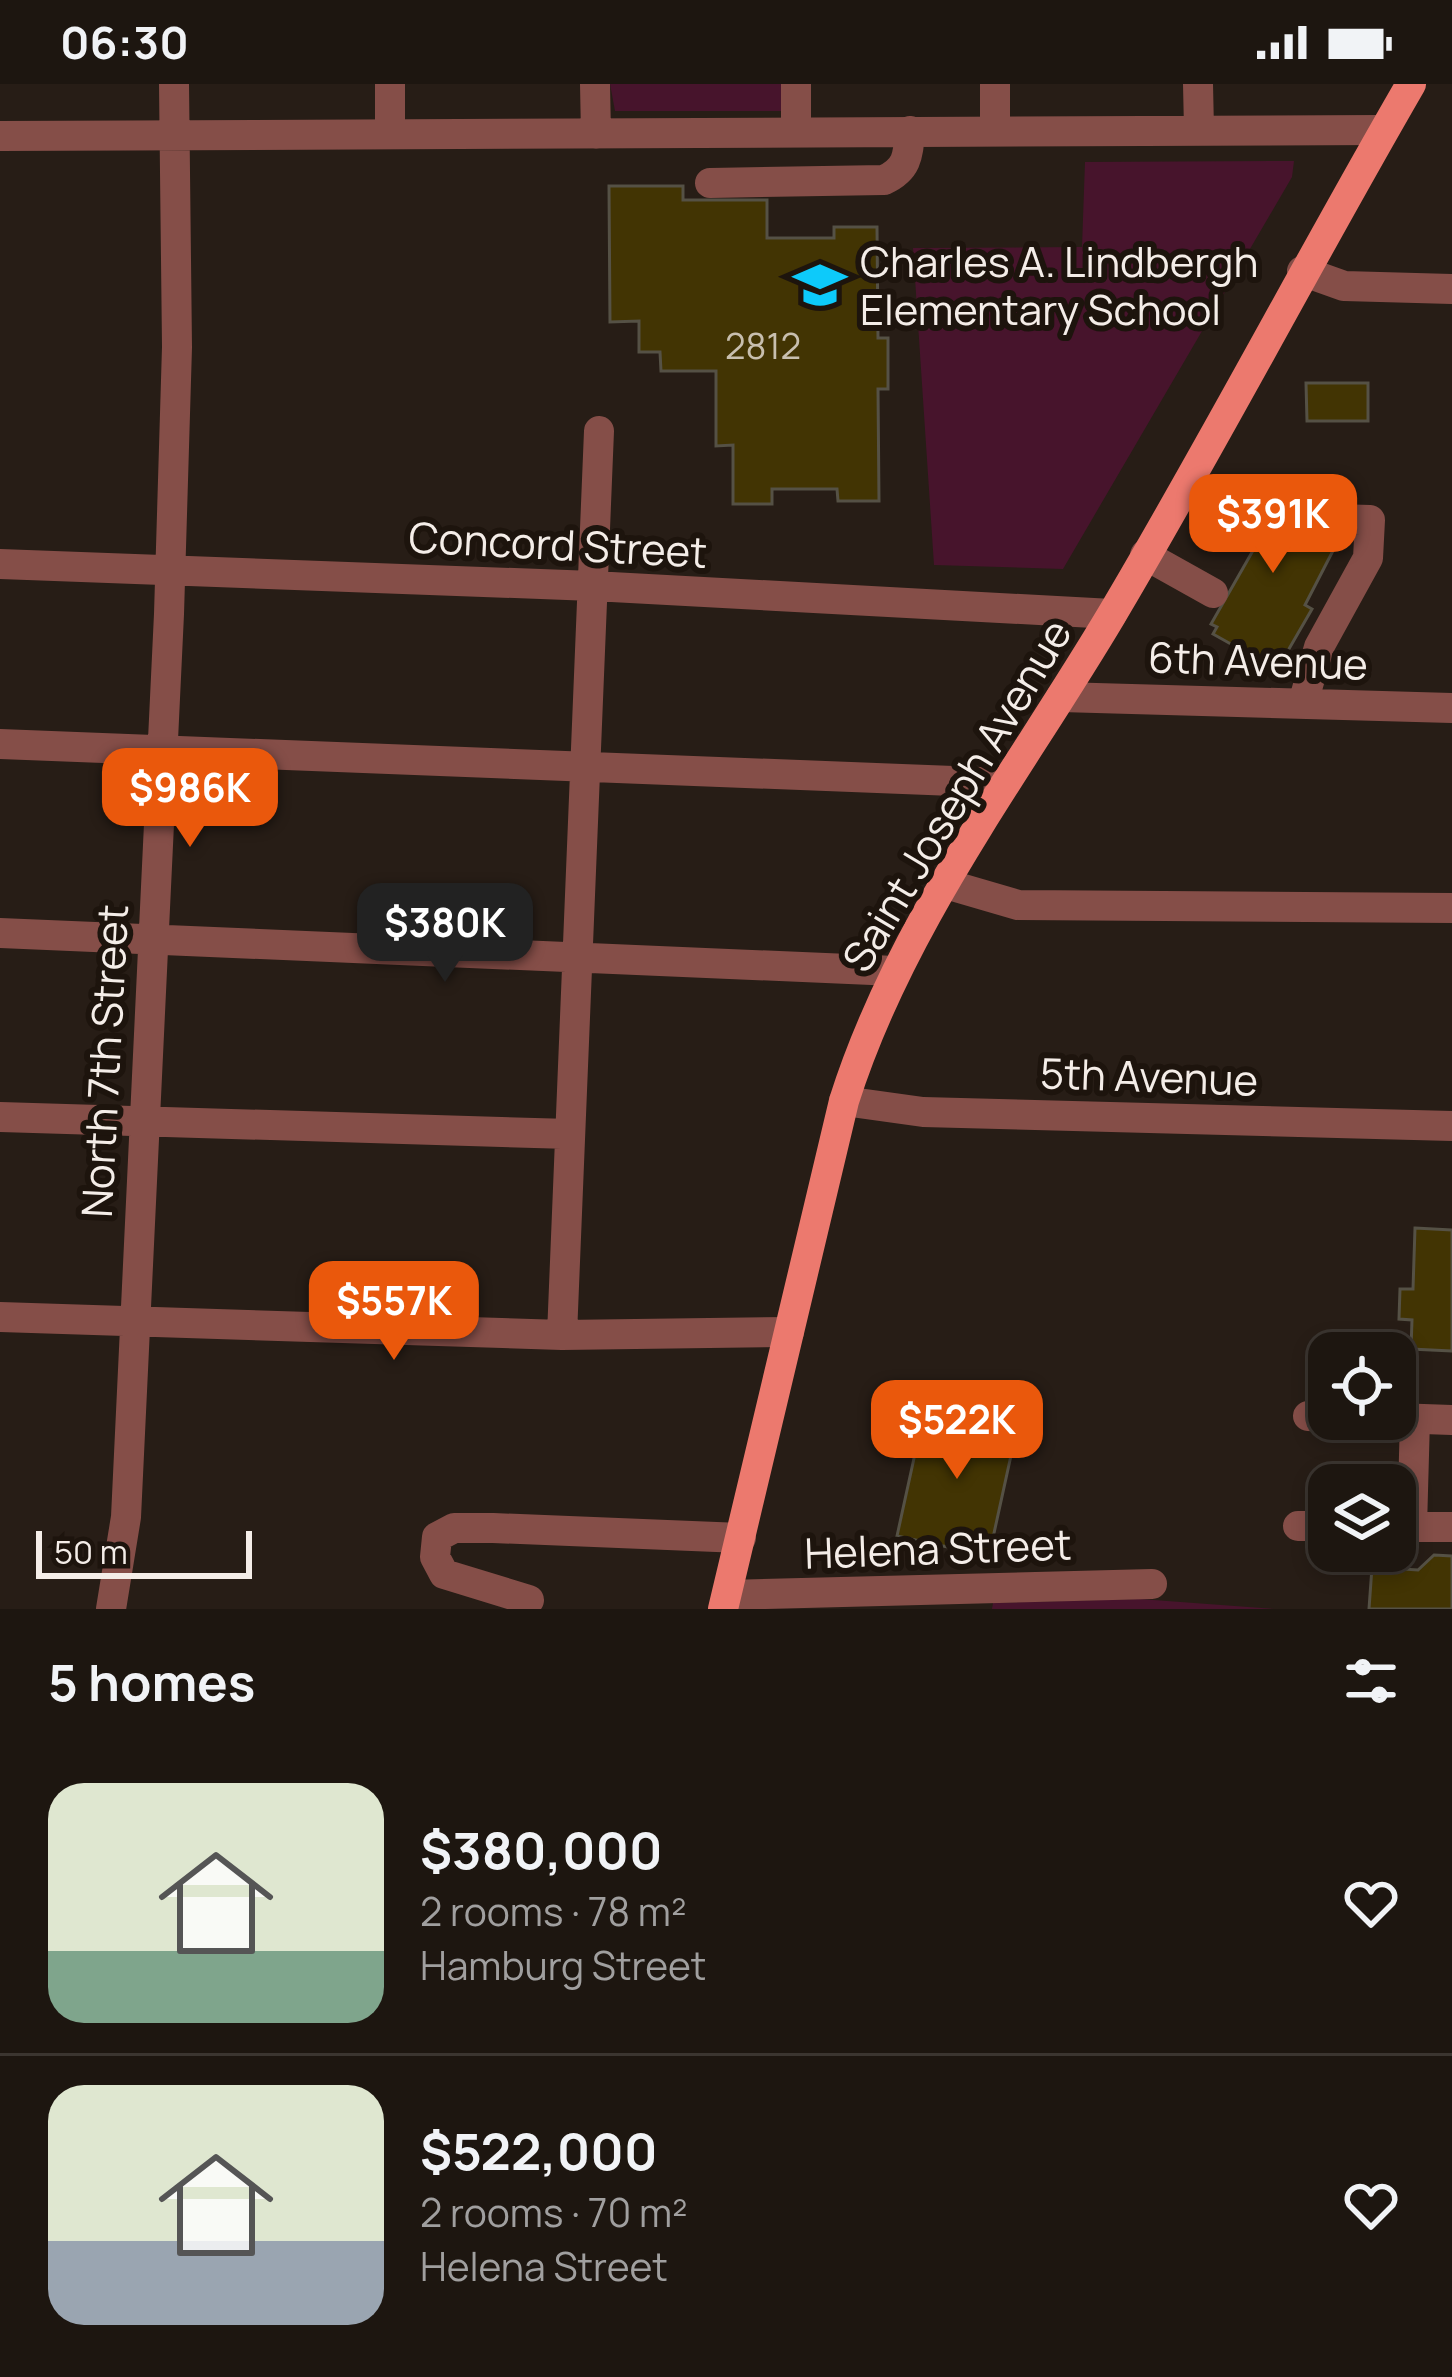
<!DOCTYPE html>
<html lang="en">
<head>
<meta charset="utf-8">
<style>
  body { margin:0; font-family:Manrope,sans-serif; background:#2a231e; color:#f1f3f6; height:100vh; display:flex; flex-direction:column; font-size:45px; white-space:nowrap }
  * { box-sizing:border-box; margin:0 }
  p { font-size:39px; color:#a09f9f }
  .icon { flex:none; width:66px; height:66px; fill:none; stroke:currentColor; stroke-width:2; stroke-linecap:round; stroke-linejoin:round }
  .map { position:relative; height:1525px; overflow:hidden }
  .sheet { display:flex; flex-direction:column; background:#1d1610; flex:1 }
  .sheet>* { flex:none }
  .controls { position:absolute; left:1308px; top:1248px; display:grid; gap:24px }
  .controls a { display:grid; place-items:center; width:108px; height:108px; border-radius:24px; background:#1d1610; box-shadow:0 6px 18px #0003,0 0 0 3px #3b3530; font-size:60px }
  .scale { position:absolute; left:36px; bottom:30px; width:216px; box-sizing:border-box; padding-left:12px; border:6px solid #f4ede8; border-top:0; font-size:33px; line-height:42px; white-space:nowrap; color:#f4ede8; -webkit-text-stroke:9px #1d140d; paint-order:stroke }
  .price { position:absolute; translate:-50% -102px; padding:0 27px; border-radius:24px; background:#ea580c; color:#fff; font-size:39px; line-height:78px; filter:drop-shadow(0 3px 6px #0008) }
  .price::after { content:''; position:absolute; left:50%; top:72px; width:36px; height:27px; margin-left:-18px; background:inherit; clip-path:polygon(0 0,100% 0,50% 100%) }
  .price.active { background:#222; color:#fff }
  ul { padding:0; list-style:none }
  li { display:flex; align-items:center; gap:36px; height:300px; padding:0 48px }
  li+li { border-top:3px solid #3b3530 }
  li span { display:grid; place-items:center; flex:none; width:336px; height:240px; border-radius:36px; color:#555 }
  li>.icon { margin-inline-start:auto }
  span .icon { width:144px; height:144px; fill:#fffc; stroke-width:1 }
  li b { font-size:51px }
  h2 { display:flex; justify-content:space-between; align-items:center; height:144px; padding:0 48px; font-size:51px }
  .status { display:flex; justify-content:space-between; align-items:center; height:84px; padding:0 60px; background:#1d1610; direction:ltr }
  .status svg { height:33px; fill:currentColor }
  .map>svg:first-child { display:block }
</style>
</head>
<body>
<div class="status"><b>06:30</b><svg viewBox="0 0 49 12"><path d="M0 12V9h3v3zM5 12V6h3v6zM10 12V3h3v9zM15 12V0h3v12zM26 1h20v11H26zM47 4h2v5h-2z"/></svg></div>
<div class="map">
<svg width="1452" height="1525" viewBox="0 0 1452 1525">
  <rect width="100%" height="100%" fill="#271d16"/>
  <path fill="#47142c" d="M 610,0 L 789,0 L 789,27 L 615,27 Z
    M 1294,77 L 1292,93 L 1063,485 L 934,481 L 913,164 L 1082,163 L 1085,78 Z
    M 1140,1515 L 1275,1525 L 992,1525 L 993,1519 Z"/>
  <path fill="#423403" stroke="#555145" stroke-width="3" d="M 609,102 L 683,102 L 683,116 L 767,116 L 767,154 L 834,154 L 834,143 L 877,143 L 878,254 L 888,254 L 888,305 L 878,305 L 879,417 L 838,417 L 837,405 L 772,405 L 772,420 L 733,420 L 733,361 L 716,362 L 716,287 L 661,287 L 660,268 L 639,268 L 639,237 L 610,238 Z
    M 1306,299 L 1368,299 L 1368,337 L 1307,337 Z
    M 1315,416 L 1316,449 L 1338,457 L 1305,521 L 1312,525 L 1282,577 L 1268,569 L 1263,578 L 1213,550 L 1217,543 L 1211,540 L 1255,463 L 1255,454 L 1227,454 L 1226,420 Z
    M 1415,1144 L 1452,1146 L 1452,1267 L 1411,1265 L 1412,1236 L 1399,1235 L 1400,1205 L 1413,1205 Z
    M 925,1324 L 1017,1344 L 989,1472 L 897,1452 Z
    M 1434,1471 L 1452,1472 L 1452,1525 L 1369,1525 L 1372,1483 L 1418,1486 Z"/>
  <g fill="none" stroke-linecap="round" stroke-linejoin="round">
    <path stroke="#854e48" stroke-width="30" d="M 390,0 L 390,50
      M 595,0 L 596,50
      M 796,0 L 796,47
      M 1198,0 L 1199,45
      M 995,47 L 995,0
      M 0,52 L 1382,46
      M 710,99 L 884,96 C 908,85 908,71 910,47
      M 1302,187 L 1344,202 L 1452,205
      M 1145,471 L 1213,509
      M 0,480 L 593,502 L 1112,530
      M 1061,613 L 1452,624
      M 1303,619 L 1319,563 L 1368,474 L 1370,436 L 1334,435
      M 0,660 L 1005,699
      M 946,800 L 1018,821 L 1452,824
      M 0,849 L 895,887
      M 844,1017 L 923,1028 L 1452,1042
      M 0,1033 L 570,1050
      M 0,1233 L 562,1251 L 789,1248
      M 562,1251 L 599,347
      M 1308,1332 L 1329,1333
      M 1395,1334 L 1452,1336
      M 1298,1442 L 1329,1442
      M 1395,1443 L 1452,1443
      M 1412,1443 L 1415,1335
      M 727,1511 L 1152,1500
      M 529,1516 L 444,1490 L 435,1473 L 437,1453 L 454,1444 L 493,1444 L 741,1454
      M 111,1525 L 126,1433 L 169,530 L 177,263 L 174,0"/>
    <path stroke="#ec796e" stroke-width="30" d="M 723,1525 L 844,1017 C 900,840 1017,690 1111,532 C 1215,357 1309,176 1411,0"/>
  </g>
  <defs>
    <g id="school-bare" transform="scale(4.14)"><path d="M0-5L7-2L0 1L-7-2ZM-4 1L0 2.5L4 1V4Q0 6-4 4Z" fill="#0dcafa" stroke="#1d140d" stroke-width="2.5" paint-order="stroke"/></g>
  </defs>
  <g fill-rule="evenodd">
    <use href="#school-bare" x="820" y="201"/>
  </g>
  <g text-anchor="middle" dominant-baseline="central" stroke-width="12" stroke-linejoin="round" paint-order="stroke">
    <g font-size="36" fill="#c8bfaf">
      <text x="763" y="261">2812</text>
    </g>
    <g font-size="42" fill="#f4ede8" stroke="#1d140d" text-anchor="start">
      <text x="860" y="177">Charles A. Lindbergh<tspan x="860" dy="48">Elementary School</tspan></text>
    </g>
    <g font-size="42" fill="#f4ede8" stroke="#1d140d">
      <text transform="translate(558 460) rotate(3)">Concord Street</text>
      <text transform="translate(1258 576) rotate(2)">6th Avenue</text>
      <text transform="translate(956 711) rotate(-59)">Saint Joseph Avenue</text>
      <text transform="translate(104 977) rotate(-87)">North 7th Street</text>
      <text transform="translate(1149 992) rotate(2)">5th Avenue</text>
      <text transform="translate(938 1464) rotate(-2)">Helena Street</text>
    </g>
  </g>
</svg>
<div class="controls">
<a><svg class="icon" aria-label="locate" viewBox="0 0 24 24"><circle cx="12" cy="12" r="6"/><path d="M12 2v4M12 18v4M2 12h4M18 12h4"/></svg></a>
<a><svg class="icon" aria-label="layers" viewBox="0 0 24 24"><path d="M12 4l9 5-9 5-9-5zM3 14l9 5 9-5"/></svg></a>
</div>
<div class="scale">50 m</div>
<b class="price" style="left:1273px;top:492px">$391K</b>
<b class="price" style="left:190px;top:766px">$986K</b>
<b class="price active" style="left:445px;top:901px">$380K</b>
<b class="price" style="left:394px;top:1279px">$557K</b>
<b class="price" style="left:957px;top:1398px">$522K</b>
</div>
<section class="sheet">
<h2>5 homes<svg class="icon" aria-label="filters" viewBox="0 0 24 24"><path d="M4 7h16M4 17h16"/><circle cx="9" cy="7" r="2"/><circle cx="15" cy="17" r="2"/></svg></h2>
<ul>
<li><span style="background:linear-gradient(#dfe7d0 70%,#7fa58c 0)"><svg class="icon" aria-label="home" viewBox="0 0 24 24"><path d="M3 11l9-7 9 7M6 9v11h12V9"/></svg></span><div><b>$380,000</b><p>2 rooms · 78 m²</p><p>Hamburg Street</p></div><svg class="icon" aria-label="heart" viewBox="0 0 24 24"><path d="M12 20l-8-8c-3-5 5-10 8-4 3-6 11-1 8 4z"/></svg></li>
<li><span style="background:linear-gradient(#dfe7d0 65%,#9aa5b1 0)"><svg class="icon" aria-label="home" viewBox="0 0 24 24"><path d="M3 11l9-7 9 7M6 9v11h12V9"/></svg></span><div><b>$522,000</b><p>2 rooms · 70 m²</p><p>Helena Street</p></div><svg class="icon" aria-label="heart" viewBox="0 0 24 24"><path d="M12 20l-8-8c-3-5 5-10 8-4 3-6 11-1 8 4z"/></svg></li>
</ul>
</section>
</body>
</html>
